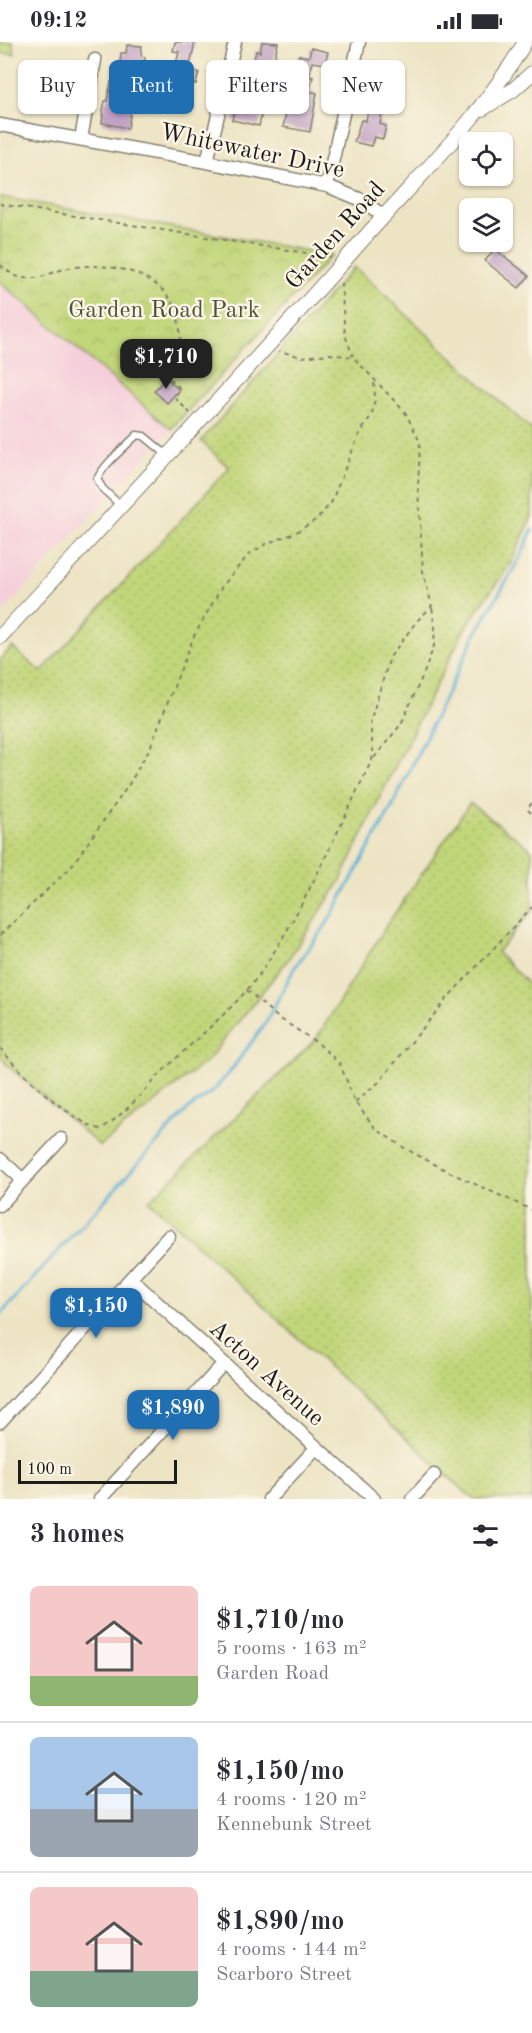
<!DOCTYPE html>
<html lang="en">
<head>
<meta charset="utf-8">
<style>
  body { margin:0; font-family:"Old Standard TT",serif; background:#f2f2f3; color:#2b2b33; height:100vh; display:flex; flex-direction:column; font-size:22px; white-space:nowrap }
  * { box-sizing:border-box; margin:0 }
  p { font-size:20px; color:#7c7c81 }
  .icon { flex:none; width:33px; height:33px; fill:none; stroke:currentColor; stroke-width:2; stroke-linecap:round; stroke-linejoin:round }
  .map { position:relative; height:1457px; overflow:hidden }
  .panel { display:flex; flex-direction:column; background:#fff; flex:1 }
  .panel>* { flex:none }
  .top-card { position:absolute; left:18px; top:18px; width:496px; height:54px; display:flex; gap:12px }
  .controls { position:absolute; left:459px; top:90px; display:grid; gap:12px }
  .controls a { display:grid; place-items:center; width:54px; height:54px; border-radius:9px; background:#fff; box-shadow:0 2px 4px #0004; font-size:30px }
  .scale { position:absolute; left:18px; bottom:15px; width:159px; box-sizing:border-box; padding-left:6px; border:3px solid #1c1c1c; border-top:0; font-size:16px; line-height:21px; white-space:nowrap; color:#1c1c1c; -webkit-text-stroke:4px #fcf5e5; paint-order:stroke }
  .price { position:absolute; translate:-50% -51px; padding:0 14px; border-radius:12px; background:#1f6fb2; color:#fff; font-size:20px; line-height:39px; filter:drop-shadow(0 2px 3px #0008) }
  .price::after { content:''; position:absolute; left:50%; top:36px; width:18px; height:14px; margin-left:-9px; background:inherit; clip-path:polygon(0 0,100% 0,50% 100%) }
  .price.selected { background:#222; color:#fff }
  ul { padding:0; list-style:none }
  li { display:flex; align-items:center; gap:18px; height:150px; padding:0 30px }
  li+li { border-top:2px solid #e1e1e2 }
  li span { display:grid; place-items:center; flex:none; width:168px; height:120px; border-radius:9px; color:#555 }
  li>.icon { margin-inline-start:auto }
  span .icon { width:72px; height:72px; fill:#fffc; stroke-width:1 }
  li b { font-size:26px }
  h2 { display:flex; justify-content:space-between; align-items:center; height:72px; padding:0 30px; font-size:26px }
  .tag { padding:0 21px; border-radius:9px; background:#fff; box-shadow:0 2px 4px #0004; font-size:21px; line-height:54px }
  .tag.selected { background:#1f6fb2; color:#fff }
  .status { display:flex; justify-content:space-between; align-items:center; height:42px; padding:0 30px; background:#fff; direction:ltr }
  .status svg { height:16px; fill:currentColor }
  .map>svg:first-child { display:block }
</style>
</head>
<body>
<div class="status"><b>09:12</b><svg viewBox="0 0 49 12"><path d="M0 12V9h3v3zM5 12V6h3v6zM10 12V3h3v9zM15 12V0h3v12zM26 1h20v11H26zM47 4h2v5h-2z"/></svg></div>
<div class="map">
<svg width="532" height="1457" viewBox="0 0 532 1457">
  <defs>
    <pattern id="grass-dots" width="8" height="8" patternUnits="userSpaceOnUse" patternTransform="scale(1.5)"><rect width="8" height="8" fill="#c1d679"/><path d="M2 2h.1M6 6h.1" fill="none" stroke="#a5b768" stroke-width="1.8" stroke-linecap="round"/></pattern>
    <pattern id="park-crowns" width="20" height="18" patternUnits="userSpaceOnUse" patternTransform="scale(1.5)"><rect width="20" height="18" fill="#c1d679"/><path d="M2 6a3 3 0 1 1 6 0M12 15a3 3 0 1 1 6 0" fill="none" stroke="#a5b768"/></pattern>
  </defs>
  <rect width="100%" height="100%" fill="#fcf5e5"/>
  <filter id="ink" filterUnits="userSpaceOnUse"><feTurbulence type="fractalNoise" baseFrequency=".0167" numOctaves="2"/><feDisplacementMap in="SourceGraphic" scale="12" xChannelSelector="R" yChannelSelector="G"/><feConvolveMatrix kernelMatrix="1 2 1 2 8 2 1 2 1" color-interpolation-filters="sRGB"/></filter>
  <filter id="wash" filterUnits="userSpaceOnUse"><feTurbulence type="fractalNoise" baseFrequency=".008" numOctaves="4" result="noise"/><feDisplacementMap in="SourceGraphic" scale="24" xChannelSelector="R" yChannelSelector="G"/><feGaussianBlur stdDeviation="1.35" result="paint"/><feColorMatrix in="noise" values="0 0 0 0 0 0 0 0 0 0 0 0 0 0 0 0 0 1.4 0 .05"/><feComposite in="paint" operator="in"/></filter>
  <g filter="url(#wash)">
    <rect width="100%" height="100%" fill="#ede4c4"/>
    <path fill="#f5cfdb" d="M 0,240 L 171,387 L 0,573 Z"/>
    <path fill="url(#grass-dots)" stroke="#6e794a" stroke-width="1.5" d="M 0,0 L 12,0 L 15,12 L 0,11 Z
      M 354,225 C 414,278 471,335 532,388 L 532,474 L 511,521 L 466,584 L 381,753 L 340,840 L 287,919 L 208,1018 L 100,1104 L 8,1024 L 0,1014 L 0,618 L 12,605 L 41,630 L 229,426 L 201,399 Z
      M 470,761 L 532,808 L 532,869 L 497,910 L 532,946 L 532,1457 L 473,1457 L 149,1159 L 316,997 L 387,883 Z"/>
    <path fill="url(#park-crowns)" stroke="#6e794a" stroke-width="1.5" d="M 0,155 L 332,213 L 171,387 L 0,240 Z"/>
    <g fill="none" stroke-linecap="round" stroke-linejoin="round">
      <path stroke="#5aafd6" stroke-width="3" d="M 0,1273 L 187,1068 L 213,1049 L 229,1031 L 265,982 L 295,925 L 326,883 L 392,765 L 476,591 L 521,514 L 532,488"/>
    </g>
    <g id="blocks">
      <path fill="#c0a1c4" d="M 175,0 L 195,0 L 189,28 L 199,30 L 196,42 L 172,38 L 179,10 L 173,9 Z
        M 262,0 L 278,1 L 259,84 L 232,78 L 242,42 L 240,42 L 244,28 L 251,30 L 256,9 L 260,10 Z
        M 127,3 L 142,4 L 141,14 L 145,15 L 144,28 L 133,27 L 130,44 L 135,45 L 128,86 L 102,81 L 103,73 L 102,73 L 105,59 L 107,59 L 111,40 L 115,41 L 117,32 L 119,32 L 121,11 L 126,11 Z
        M 311,6 L 328,10 L 325,22 L 312,20 L 309,34 L 313,35 L 309,49 L 317,51 L 310,90 L 283,85 L 288,62 L 297,64 L 289,45 L 292,34 L 295,34 L 299,13 L 309,15 Z
        M 372,19 L 396,23 L 388,65 L 383,64 L 380,82 L 386,84 L 383,97 L 374,95 L 371,104 L 354,100 L 361,78 L 366,79 L 369,63 L 363,61 L 366,46 L 377,48 L 380,33 L 370,31 Z
        M 495,207 L 529,234 L 519,246 L 485,219 Z
        M 166,336 L 179,348 L 167,361 L 154,349 Z"/>
    </g>
  </g>
  <g filter="url(#ink)">
    <use href="#blocks" fill-opacity="0" stroke="#848070" stroke-width="1.5"/>
    <g fill="none" stroke-linecap="round" stroke-linejoin="round">
      <g stroke="#848070" stroke-width="9">
        <path id="service" d="M 121,464 L 103,447 L 97,437 C 106,420 123,407 137,393 L 144,394 L 167,413"/>
      </g>
      <g stroke="#848070" stroke-width="15">
        <path id="minor" d="M 0,83 L 207,120 L 327,144 L 362,158 L 383,174
          M 81,97 L 95,18
          M 207,120 L 235,0
          M 327,144 L 359,0
          M 0,1117 L 23,1138
          M 0,1163 L 61,1097
          M 131,1237 L 374,1457
          M 0,1380 L 169,1194
          M 100,1457 L 224,1321
          M 269,1457 L 316,1406
          M 412,1457 L 434,1433"/>
      </g>
      <g stroke="#848070" stroke-width="16">
        <path id="tertiary" d="M 482,67 L 513,48 L 532,31
          M 0,595 C 120,465 241,336 358,203 C 416,137 481,76 525,0"/>
      </g>
      <path stroke="#848070" stroke-width="2" stroke-dasharray="4.5 4.5" stroke-linecap="butt" d="M 0,162 L 331,215
        M 0,223 C 8,229 14,235 24,236 C 40,238 49,231 64,227 C 103,218 165,228 177,273 C 183,296 181,315 168,335 L 181,347 L 174,355 L 190,371
        M 341,241 L 345,293 L 353,314
        M 374,716 L 401,682 L 424,631 L 434,604 L 435,584 L 432,565
        M 532,761 L 527,767 L 532,772
        M 0,893 L 70,826 L 128,744 L 150,706 L 193,596 L 221,546 L 249,512 L 268,501 L 295,491 L 317,477 L 331,461 L 358,395 L 372,372 L 375,357 L 374,338
        M 247,948 L 276,974 L 319,1002 L 340,1022 L 355,1060 L 376,1087 L 406,1107 L 453,1132 L 532,1168
        M 0,1006 C 19,1030 72,1081 101,1087 C 127,1071 146,1046 168,1024 C 197,996 239,962 261,930 C 304,867 338,787 372,718 L 373,708 L 370,680 L 390,615 L 416,580 L 432,564 L 423,530 L 418,447 L 420,400 L 405,370 L 353,315 L 329,312 L 302,315 L 279,309
        M 355,1060 L 379,1040 L 450,953 L 532,865"/>
      <use href="#service" stroke="#fff" stroke-width="6"/>
      <use href="#minor" stroke="#fff" stroke-width="12"/>
      <use href="#tertiary" stroke="#fff" stroke-width="14"/>
    </g>
  </g>
  <g text-anchor="middle" dominant-baseline="central" stroke-width="5" stroke-linejoin="round" paint-order="stroke">
    <g font-size="24" fill="#1c1c1c" stroke="#fcf5e5">
      <text transform="translate(252 110) rotate(12)">Whitewater Drive</text>
      <text transform="translate(336 194) rotate(-48)">Garden Road</text>
      <text transform="translate(266 1332) rotate(42)">Acton Avenue</text>
    </g>
    <g font-size="24" fill="#4e5438" stroke="#fcf5e5">
      <text x="164" y="269">Garden Road Park</text>
    </g>
  </g>
</svg>
<div class="controls">
<a><svg class="icon" aria-label="locate" viewBox="0 0 24 24"><circle cx="12" cy="12" r="6"/><path d="M12 2v4M12 18v4M2 12h4M18 12h4"/></svg></a>
<a><svg class="icon" aria-label="layers" viewBox="0 0 24 24"><path d="M12 4l9 5-9 5-9-5zM3 14l9 5 9-5"/></svg></a>
</div>
<div class="scale">100 m</div>
<b class="price selected" style="left:166px;top:348px">$1,710</b>
<b class="price" style="left:96px;top:1297px">$1,150</b>
<b class="price" style="left:173px;top:1399px">$1,890</b>
<div class="top-card">
<a class="tag">Buy</a>
<a class="tag selected">Rent</a>
<a class="tag">Filters</a>
<a class="tag">New</a>
</div>
</div>
<section class="panel">
<h2>3 homes<svg class="icon" aria-label="filters" viewBox="0 0 24 24"><path d="M4 7h16M4 17h16"/><circle cx="9" cy="7" r="2"/><circle cx="15" cy="17" r="2"/></svg></h2>
<ul>
<li><span style="background:linear-gradient(#f6c9c9 75%,#8fb573 0)"><svg class="icon" aria-label="home" viewBox="0 0 24 24"><path d="M3 11l9-7 9 7M6 9v11h12V9"/></svg></span><div><b>$1,710/mo</b><p>5 rooms · 163 m²</p><p>Garden Road</p></div></li>
<li><span style="background:linear-gradient(#a9c7e8 60%,#9aa5b1 0)"><svg class="icon" aria-label="home" viewBox="0 0 24 24"><path d="M3 11l9-7 9 7M6 9v11h12V9"/></svg></span><div><b>$1,150/mo</b><p>4 rooms · 120 m²</p><p>Kennebunk Street</p></div></li>
<li><span style="background:linear-gradient(#f6c9c9 70%,#7fa58c 0)"><svg class="icon" aria-label="home" viewBox="0 0 24 24"><path d="M3 11l9-7 9 7M6 9v11h12V9"/></svg></span><div><b>$1,890/mo</b><p>4 rooms · 144 m²</p><p>Scarboro Street</p></div></li>
</ul>
</section>
</body>
</html>
